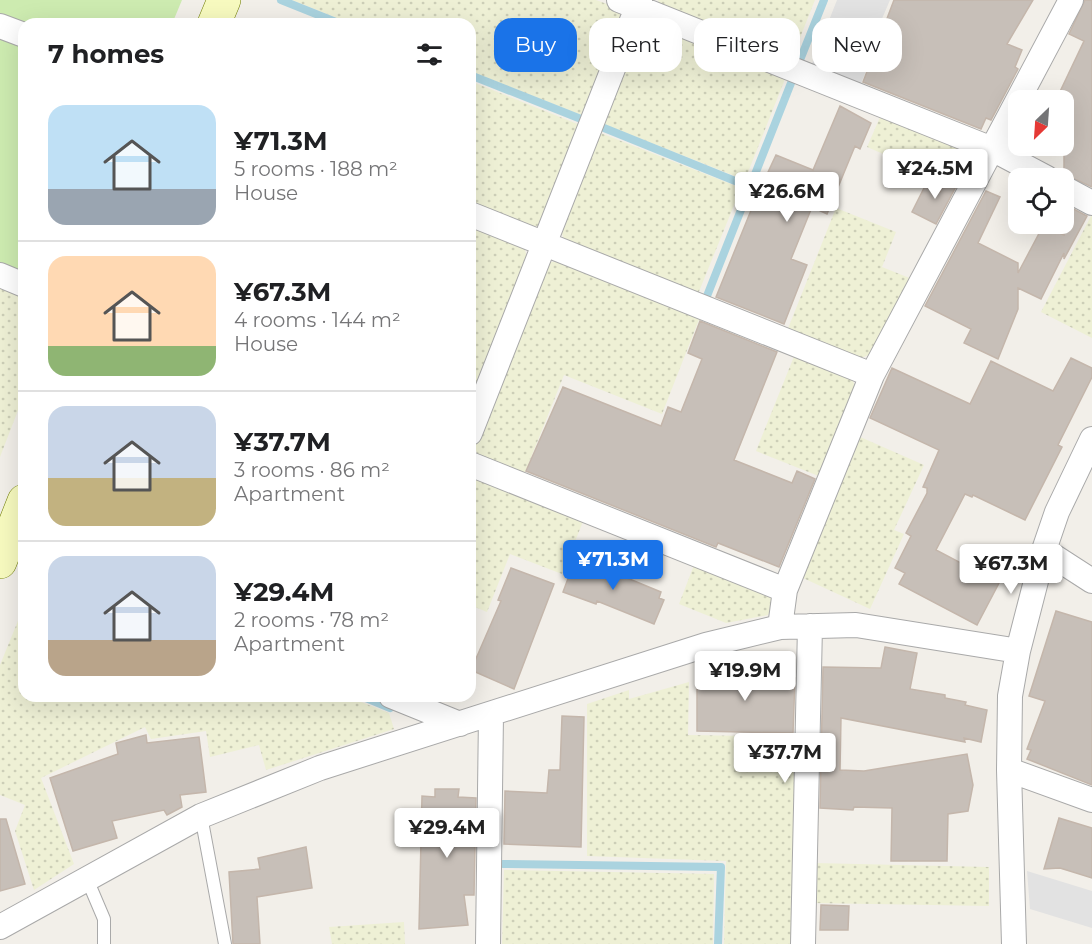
<!DOCTYPE html>
<html lang="en">
<head>
<meta charset="utf-8">
<style>
  body { margin:0; font-family:Montserrat,sans-serif; background:#f6f6f6; color:#202124; height:100vh; display:flex; flex-direction:column; font-size:22px; white-space:nowrap }
  * { box-sizing:border-box; margin:0 }
  p { font-size:20px; color:#757577 }
  .icon { flex:none; width:33px; height:33px; fill:none; stroke:currentColor; stroke-width:2; stroke-linecap:round; stroke-linejoin:round }
  .map { position:relative; flex:1; overflow:hidden }
  .sheet { position:absolute; left:18px; top:18px; width:458px; height:684px; display:flex; flex-direction:column; background:#fff; border-radius:18px; box-shadow:0 6px 24px #0002 }
  .sheet>* { flex:none }
  .top-card { position:absolute; left:494px; top:18px; width:508px; height:54px; display:flex; gap:12px }
  .needle { width:39px; rotate:205deg }
  .fabs { position:absolute; left:1008px; top:90px; display:grid; gap:12px }
  .fabs a { display:grid; place-items:center; width:66px; height:66px; border-radius:12px; background:#fff; box-shadow:0 6px 24px #0002; font-size:30px }
  .price { position:absolute; translate:-50% -51px; padding:0 14px; border-radius:6px; background:#fff; color:#222; font-size:20px; line-height:39px; filter:drop-shadow(0 2px 3px #0008) }
  .price::after { content:''; position:absolute; left:50%; top:36px; width:18px; height:14px; margin-left:-9px; background:inherit; clip-path:polygon(0 0,100% 0,50% 100%) }
  .price.on { background:#1a73e8; color:#fff }
  ul { padding:0; list-style:none }
  li { display:flex; align-items:center; gap:18px; height:150px; padding:0 30px }
  li+li { border-top:2px solid #e0e0e0 }
  li span { display:grid; place-items:center; flex:none; width:168px; height:120px; border-radius:18px; color:#555 }
  li>.icon { margin-inline-start:auto }
  span .icon { width:72px; height:72px; fill:#fffc; stroke-width:1 }
  li b { font-size:26px }
  h2 { display:flex; justify-content:space-between; align-items:center; height:72px; padding:0 30px; font-size:26px }
  .chip { padding:0 21px; border-radius:18px; background:#fff; box-shadow:0 6px 24px #0002; font-size:21px; line-height:54px }
  .chip.on { background:#1a73e8; color:#fff }
  .map>svg:first-child { display:block }
</style>
</head>
<body>
<div class="map">
<svg width="1092" height="944" viewBox="0 0 1092 944">
  <defs>
    <pattern id="farmland-dots" width="8" height="8" patternUnits="userSpaceOnUse" patternTransform="scale(1.5)"><rect width="8" height="8" fill="#eef0d5"/><path d="M2 2h.1M6 6h.1" fill="none" stroke="#ccceb7" stroke-width="1.8" stroke-linecap="round"/></pattern>
  </defs>
  <rect width="100%" height="100%" fill="#f2efe9"/>
  <path fill="url(#farmland-dots)" d="M 292,0 L 596,0 L 618,8 L 622,20 L 584,116 L 470,71 L 470,24 L 352,24 Z
    M 658,0 L 815,0 L 792,58 L 660,6 Z
    M 653,21 L 787,74 L 745,180 L 601,123 L 639,27 Z
    M 470,81 L 580,125 L 540,225 L 531,228 L 470,204 Z
    M 881,115 L 967,152 L 961,167 L 949,163 L 942,179 L 867,147 Z
    M 598,132 L 741,188 L 698,294 L 565,242 L 560,228 Z
    M 836,208 L 896,232 L 882,267 L 912,279 L 873,353 L 859,359 L 787,331 Z
    M 1092,214 L 1092,338 L 1041,312 Z
    M 470,220 L 522,241 L 528,260 L 470,407 Z
    M 558,261 L 700,317 L 662,414 L 564,375 L 524,475 L 479,457 L 473,444 L 545,263 Z
    M 0,285 L 24,295 L 24,395 L 0,457 Z
    M 795,354 L 851,376 L 856,389 L 821,477 L 756,451 Z
    M 858,436 L 924,465 L 894,530 L 904,534 L 870,609 L 803,578 Z
    M 470,473 L 584,519 L 562,574 L 510,554 L 487,612 L 470,605 Z
    M 694,565 L 775,597 L 768,615 L 726,623 L 679,604 Z
    M 24,606 L 24,696 L 346,696 L 389,713 L 394,729 L 266,770 L 259,745 L 210,757 L 206,731 L 151,739 L 145,727 L 41,778 L 74,864 L 34,890 L 15,831 L 25,805 L 0,795 L 0,665 Z
    M 689,682 L 688,735 L 799,737 L 795,944 L 724,944 L 726,861 L 587,856 L 587,704 L 629,690 L 629,699 Z
    M 814,863 L 989,867 L 989,906 L 813,903 Z
    M 504,870 L 714,874 L 713,944 L 502,944 Z
    M 404,922 L 405,944 L 332,944 L 329,927 Z"/>
  <path fill="#cdebb0" d="M 0,0 L 182,0 L 172,24 L 24,24 L 0,16 Z
    M 0,37 L 24,46 L 24,274 L 0,265 Z"/>
  <path fill="#e2e2e2" d="M 837,0 L 890,0 L 878,28 L 882,31 L 860,86 L 811,66 Z
    M 1027,871 L 1092,891 L 1092,928 L 1030,909 Z"/>
  <g fill="none" stroke-linecap="round" stroke-linejoin="round">
    <path stroke="#aad3df" stroke-width="8" d="M 281,0 L 341,24
      M 800,60 L 824,0
      M 470,75 L 581,119
      M 604,128 L 750,187
      M 707,296 L 793,78
      M 361,696 L 390,708
      M 503,864 L 721,867 L 718,944"/>
  </g>
  <path fill="#c7bfb8" stroke="#c4b6ab" stroke-width="1.5" d="M 894,0 L 1033,0 L 1007,44 L 1022,50 L 1015,67 L 1018,69 L 991,120 L 986,118 L 981,129 L 863,82 Z
    M 1085,0 L 1092,0 L 1092,187 L 1064,174 L 1064,100 L 1056,100 L 1084,41 L 1069,34 Z
    M 840,106 L 871,123 L 860,149 L 855,146 L 827,214 L 812,207 L 791,259 L 807,265 L 784,324 L 716,297 L 756,198 L 776,155 L 813,170 Z
    M 949,174 L 960,179 L 936,224 L 912,212 L 926,184 L 940,192 Z
    M 986,191 L 1000,197 L 978,243 L 1018,263 L 1018,273 L 1043,226 L 1064,235 L 1064,204 L 1087,216 L 1064,259 L 1064,253 L 1041,299 L 1018,288 L 1018,309 L 998,359 L 964,343 L 971,329 L 925,306 Z
    M 700,321 L 777,352 L 734,460 L 792,483 L 797,471 L 815,479 L 779,567 L 718,543 L 716,547 L 526,471 L 563,387 L 661,426 L 668,407 L 681,412 L 702,359 L 688,353 Z
    M 1071,358 L 1092,368 L 1092,377 L 1058,445 L 1062,447 L 1025,520 L 973,495 L 972,497 L 965,494 L 936,550 L 999,583 L 977,625 L 899,584 L 905,573 L 895,568 L 911,536 L 906,533 L 927,493 L 927,488 L 923,487 L 939,450 L 870,418 L 892,368 L 970,404 L 991,361 L 1053,391 Z
    M 576,557 L 661,592 L 659,598 L 664,600 L 654,624 L 597,601 L 596,604 L 563,592 Z
    M 511,568 L 554,584 L 514,689 L 471,670 L 501,601 L 498,600 Z
    M 1056,611 L 1092,622 L 1092,785 L 1027,759 L 1031,750 L 1027,749 L 1045,701 L 1029,696 Z
    M 885,647 L 917,653 L 910,689 L 945,695 L 945,698 L 966,702 L 965,705 L 987,710 L 981,742 L 964,738 L 965,742 L 841,718 L 840,770 L 864,771 L 967,754 L 973,785 L 968,811 L 948,814 L 947,861 L 891,861 L 892,808 L 854,807 L 853,810 L 820,808 L 823,667 L 881,668 Z
    M 706,669 L 766,670 L 766,678 L 795,678 L 793,733 L 697,731 L 697,677 L 706,677 Z
    M 562,716 L 584,717 L 581,847 L 504,844 L 505,791 L 547,793 L 549,770 L 560,770 Z
    M 146,735 L 147,743 L 199,737 L 206,792 L 180,795 L 182,807 L 167,815 L 164,810 L 112,821 L 117,838 L 73,851 L 50,778 L 118,754 L 116,743 Z
    M 435,789 L 459,789 L 458,797 L 476,798 L 474,895 L 464,895 L 468,925 L 419,929 L 422,796 L 435,797 Z
    M 1059,818 L 1092,828 L 1092,878 L 1060,868 L 1044,869 Z
    M 0,819 L 6,819 L 25,884 L 0,891 Z
    M 306,847 L 312,888 L 257,897 L 260,944 L 233,944 L 229,872 L 260,869 L 258,858 Z
    M 821,905 L 849,906 L 848,930 L 820,930 Z"/>
  <g fill="none" stroke-linecap="round" stroke-linejoin="round">
    <g stroke="#a9a9a9" stroke-width="14">
      <path id="lane" d="M 201,816 L 225,944
        M 87,879 L 104,919 L 104,944"/>
    </g>
    <g stroke="#a9a9a9" stroke-width="26">
      <path id="street" d="M 619,0 L 992,149 L 1047,178
        M 0,26 L 24,35
        M 1064,188 L 1092,203
        M 470,214 L 872,375 L 785,590 L 780,627
        M 0,275 L 24,285
        M 872,375 L 1071,0
        M 470,433 L 640,0
        M 470,464 L 785,590
        M 1044,550 L 1092,581
        M 391,696 L 460,724
        M 1009,770 L 1092,800
        M 0,927 L 201,816 L 320,768 L 706,645 L 780,627 L 856,625 L 1018,651
        M 488,944 L 491,715
        M 803,944 L 810,626
        M 1014,944 L 1009,770 L 1010,696 L 1018,651 L 1044,550 L 1057,512 L 1092,439"/>
    </g>
    <g stroke="#707d05" stroke-width="34">
      <path id="secondary" d="M 214,24 L 224,0
        M 0,562 L 24,501"/>
    </g>
    <use href="#lane" stroke="#fff" stroke-width="12"/>
    <use href="#street" stroke="#fff" stroke-width="24"/>
    <use href="#secondary" stroke="#f7fabf" stroke-width="33"/>
  </g>
</svg>
<div class="fabs">
<a><svg class="needle" viewBox="-14 -14 28 28"><path d="M0-13l5 13h-10z" fill="#e53935"/><path d="M0 13l5-13h-10z" fill="#757577"/></svg></a>
<a><svg class="icon" aria-label="locate" viewBox="0 0 24 24"><circle cx="12" cy="12" r="6"/><path d="M12 2v4M12 18v4M2 12h4M18 12h4"/></svg></a>
</div>
<b class="price" style="left:935px;top:200px">¥24.5M</b>
<b class="price" style="left:787px;top:223px">¥26.6M</b>
<b class="price on" style="left:613px;top:591px">¥71.3M</b>
<b class="price" style="left:1011px;top:595px">¥67.3M</b>
<b class="price" style="left:745px;top:702px">¥19.9M</b>
<b class="price" style="left:785px;top:784px">¥37.7M</b>
<b class="price" style="left:447px;top:859px">¥29.4M</b>
<div class="top-card">
<a class="chip on">Buy</a>
<a class="chip">Rent</a>
<a class="chip">Filters</a>
<a class="chip">New</a>
</div>
<section class="sheet">
<h2>7 homes<svg class="icon" aria-label="filters" viewBox="0 0 24 24"><path d="M4 7h16M4 17h16"/><circle cx="9" cy="7" r="2"/><circle cx="15" cy="17" r="2"/></svg></h2>
<ul>
<li><span style="background:linear-gradient(#bfe0f5 70%,#9aa5b1 0)"><svg class="icon" aria-label="home" viewBox="0 0 24 24"><path d="M3 11l9-7 9 7M6 9v11h12V9"/></svg></span><div><b>¥71.3M</b><p>5 rooms · 188 m²</p><p>House</p></div></li>
<li><span style="background:linear-gradient(#ffd9b3 75%,#8fb573 0)"><svg class="icon" aria-label="home" viewBox="0 0 24 24"><path d="M3 11l9-7 9 7M6 9v11h12V9"/></svg></span><div><b>¥67.3M</b><p>4 rooms · 144 m²</p><p>House</p></div></li>
<li><span style="background:linear-gradient(#c9d6e8 60%,#c2b280 0)"><svg class="icon" aria-label="home" viewBox="0 0 24 24"><path d="M3 11l9-7 9 7M6 9v11h12V9"/></svg></span><div><b>¥37.7M</b><p>3 rooms · 86 m²</p><p>Apartment</p></div></li>
<li><span style="background:linear-gradient(#c9d6e8 70%,#b9a48a 0)"><svg class="icon" aria-label="home" viewBox="0 0 24 24"><path d="M3 11l9-7 9 7M6 9v11h12V9"/></svg></span><div><b>¥29.4M</b><p>2 rooms · 78 m²</p><p>Apartment</p></div></li>
</ul>
</section>
</div>
</body>
</html>
